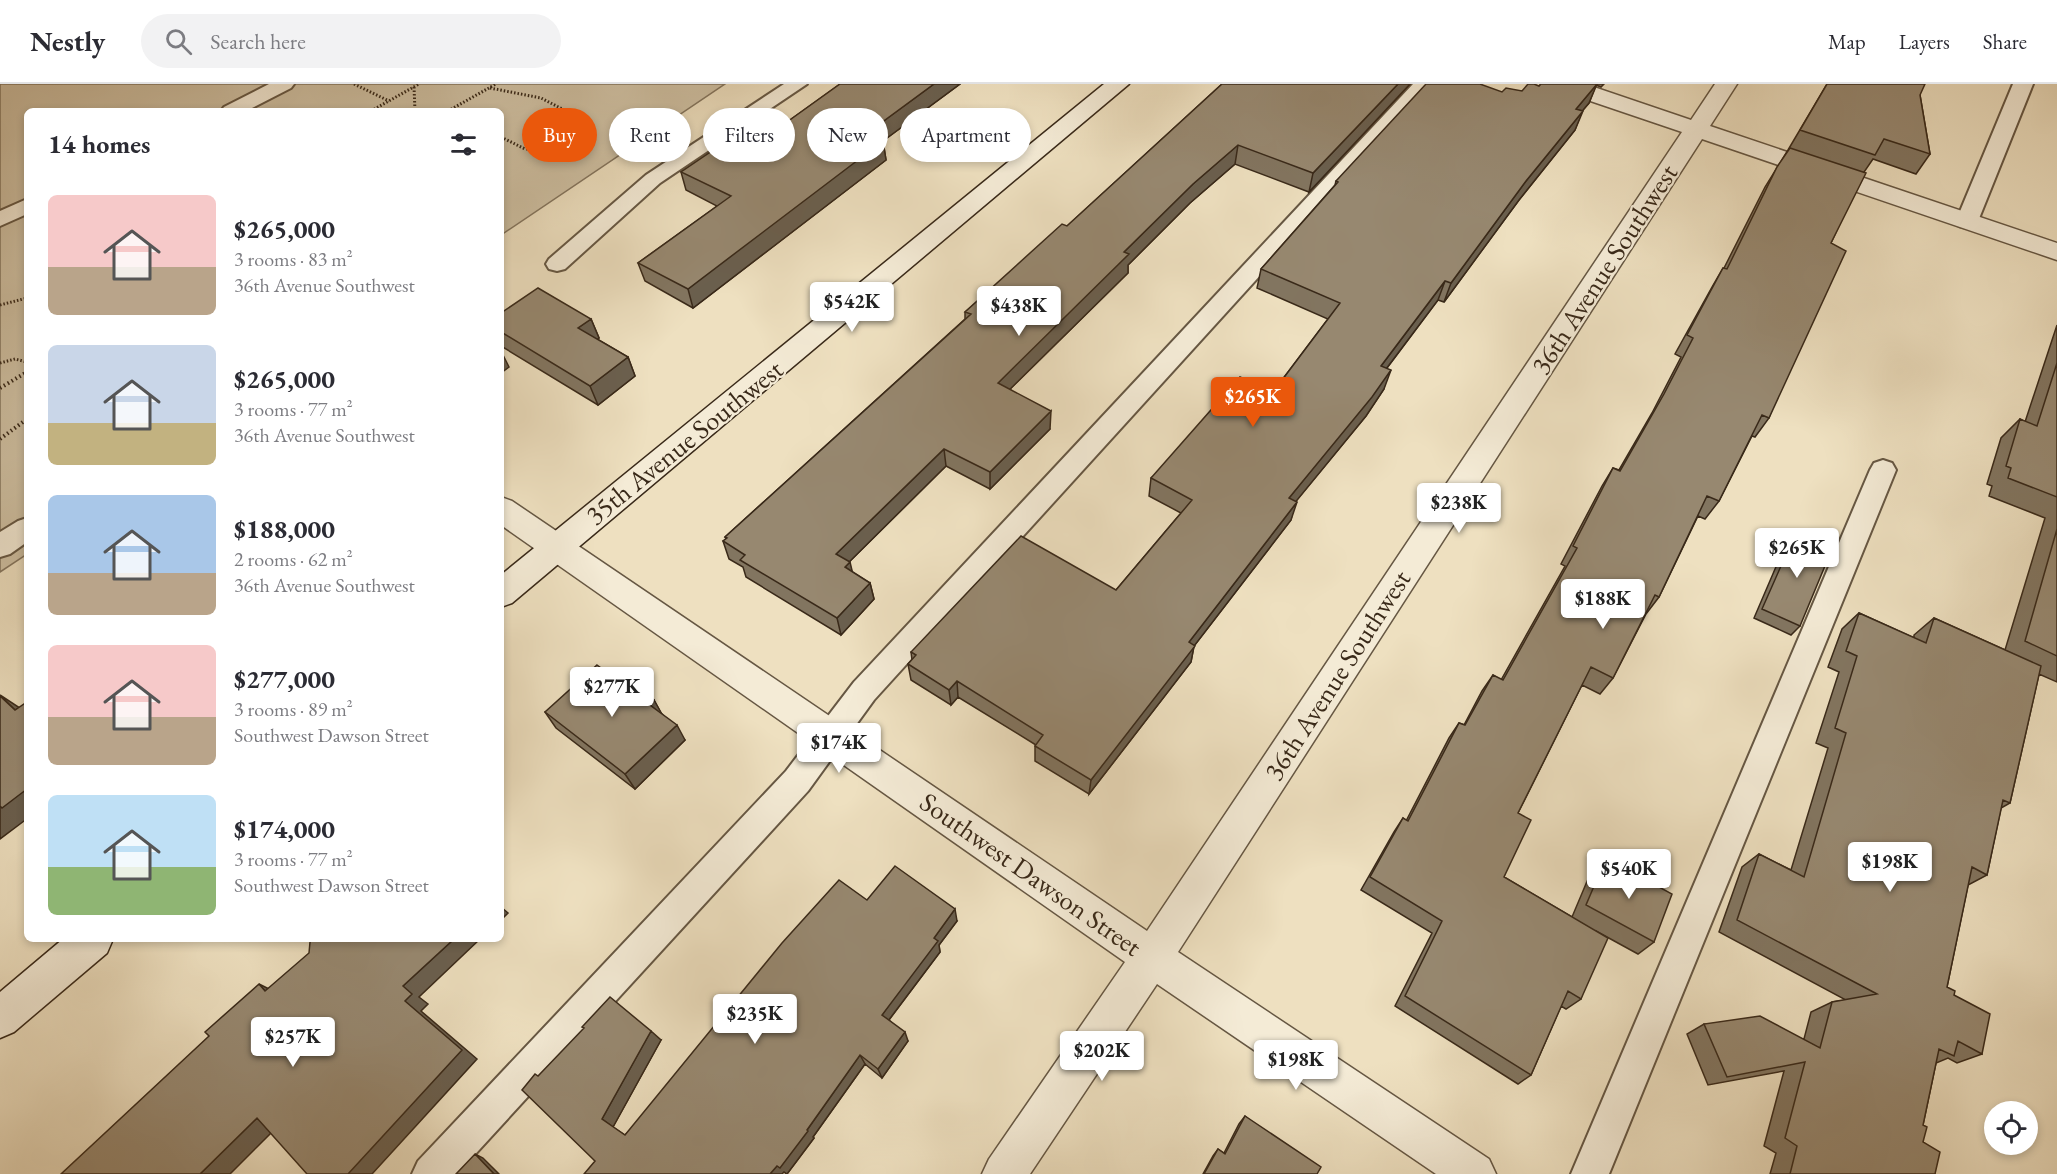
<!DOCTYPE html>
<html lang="en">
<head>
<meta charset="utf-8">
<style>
  body { margin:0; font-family:"EB Garamond",serif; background:#f2f2f3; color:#2b2b33; height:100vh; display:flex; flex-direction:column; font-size:22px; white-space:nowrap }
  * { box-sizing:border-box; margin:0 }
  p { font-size:20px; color:#7c7c81 }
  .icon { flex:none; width:33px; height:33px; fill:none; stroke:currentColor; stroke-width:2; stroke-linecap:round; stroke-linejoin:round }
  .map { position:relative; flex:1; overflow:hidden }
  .sheet { position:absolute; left:24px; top:24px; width:480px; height:834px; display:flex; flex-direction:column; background:#fff; border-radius:9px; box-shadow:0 3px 9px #0003 }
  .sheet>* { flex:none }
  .guide { position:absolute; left:522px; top:24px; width:570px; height:54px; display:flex; gap:12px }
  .buttons { position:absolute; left:1984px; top:1017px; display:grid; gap:12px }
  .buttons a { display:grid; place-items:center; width:54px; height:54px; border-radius:50%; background:#fff; box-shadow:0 3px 9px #0003; font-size:30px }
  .price { position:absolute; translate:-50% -51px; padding:0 14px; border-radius:6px; background:#fff; color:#222; font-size:20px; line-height:39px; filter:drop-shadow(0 2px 3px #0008) }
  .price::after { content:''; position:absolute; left:50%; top:36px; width:18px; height:14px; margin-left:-9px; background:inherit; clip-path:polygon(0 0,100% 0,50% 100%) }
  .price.selected { background:#ea580c; color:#fff }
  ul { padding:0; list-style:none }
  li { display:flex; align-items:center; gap:18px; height:150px; padding:0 24px }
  li span { display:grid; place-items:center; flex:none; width:168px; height:120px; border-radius:9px; color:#555 }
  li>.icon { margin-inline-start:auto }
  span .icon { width:72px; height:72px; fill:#fffc; stroke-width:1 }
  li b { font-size:26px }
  h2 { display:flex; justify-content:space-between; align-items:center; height:72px; padding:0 24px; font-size:26px }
  .chip { padding:0 21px; border-radius:27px; background:#fff; box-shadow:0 3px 9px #0003; font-size:21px; line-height:54px }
  .chip.selected { background:#ea580c; color:#fff }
  header { display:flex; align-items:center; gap:36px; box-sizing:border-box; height:84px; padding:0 30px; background:#fff; border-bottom:2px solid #e1e1e2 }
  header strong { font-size:28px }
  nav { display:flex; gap:33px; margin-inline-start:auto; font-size:21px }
  .search { width:420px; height:54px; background:#f2f2f3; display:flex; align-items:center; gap:15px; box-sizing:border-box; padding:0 21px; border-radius:33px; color:#7c7c81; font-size:22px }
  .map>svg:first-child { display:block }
</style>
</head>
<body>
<header>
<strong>Nestly</strong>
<div class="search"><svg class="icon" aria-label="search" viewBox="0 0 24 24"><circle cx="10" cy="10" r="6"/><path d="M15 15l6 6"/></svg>Search here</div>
<nav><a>Map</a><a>Layers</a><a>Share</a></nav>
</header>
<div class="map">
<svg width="2057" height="1090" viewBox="0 0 2057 1090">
  <rect width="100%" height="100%" fill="#eee0c0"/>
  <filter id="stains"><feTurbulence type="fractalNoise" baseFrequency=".00333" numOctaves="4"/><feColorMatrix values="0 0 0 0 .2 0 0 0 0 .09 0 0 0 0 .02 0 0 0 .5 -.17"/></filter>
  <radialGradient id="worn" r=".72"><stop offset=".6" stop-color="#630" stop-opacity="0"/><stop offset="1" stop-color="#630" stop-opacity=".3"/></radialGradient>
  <path fill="#cfc1a4" stroke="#84755e" stroke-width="1.5" d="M 0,0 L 725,0 L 501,151 L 501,27 L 27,27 L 27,470 L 0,488 Z"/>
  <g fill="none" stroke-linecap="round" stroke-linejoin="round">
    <g stroke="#665743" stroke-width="4">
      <path id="service" d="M 269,0 L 294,0 L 291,4 L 246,27 L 221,27 L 224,23 Z
        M 784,0 L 807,0 L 660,99 L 565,185 L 557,187 L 549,185 L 546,180 L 549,175 L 646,91 Z
        M 1413,0 L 1434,0 L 874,616 L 808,707 L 457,1090 L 412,1090 L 418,1077 L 786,687 L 854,598 Z
        M 2013,0 L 2033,0 L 1978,137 L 1975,142 L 1967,144 L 1959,142 L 1956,137 Z
        M 27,115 L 27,130 L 0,142 L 0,127 Z
        M 1883,376 L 1892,379 L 1896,386 L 1609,1090 L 1571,1090 L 1870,386 L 1874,379 Z
        M 27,434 L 27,458 L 10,470 L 0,473 L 0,448 L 18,437 Z"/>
    </g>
    <g stroke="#665743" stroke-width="3">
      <path id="minor" d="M 1552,0 L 1585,0 L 1691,36 L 1715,0 L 1737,0 L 1710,42 L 2057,159 L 2057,176 L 1702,55 L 1178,868 L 1489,1075 L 1496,1090 L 1436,1090 L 1157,900 L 1030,1090 L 982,1090 L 989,1075 L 1125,878 L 501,441 L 501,413 L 512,417 L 1147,847 L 1682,48 L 1555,5 Z"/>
    </g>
    <g stroke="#392919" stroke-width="3">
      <path id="secondary" d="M 1104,0 L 1129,0 L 512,519 L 501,523 L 501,491 Z
        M 63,855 L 113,855 L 107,869 L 14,948 L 0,954 L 0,908 Z"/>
    </g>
    <path stroke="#392919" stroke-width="3" stroke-dasharray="1.5 2" stroke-linecap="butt" d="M 354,0 L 389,17
      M 414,3 L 415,27
      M 490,4 L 541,14 L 566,27 L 585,33
      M 371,27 L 419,0
      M 448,27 L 496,0
      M 501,53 L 525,65 L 547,66 L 560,73
      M 0,221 L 27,214
      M 0,279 L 15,275 L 27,278"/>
    <path stroke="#392919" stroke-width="4" stroke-dasharray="1.5 3" stroke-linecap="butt" d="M 0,304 L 27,288
      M 0,355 L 27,335"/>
    <use href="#service" fill="#f4ebd6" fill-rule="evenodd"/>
    <use href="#minor" fill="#f4ebd6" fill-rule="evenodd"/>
    <use href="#secondary" fill="#f4ebd6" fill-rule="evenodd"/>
  </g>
  <path fill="#827560" stroke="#392919" stroke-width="1.5" d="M 840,0 L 960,0 L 883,57 L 886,76 L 693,224 L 645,197 L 638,179 L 717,122 L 686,106 L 681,88 L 787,38 Z
    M 1222,0 L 1410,0 L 1309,108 L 1235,80 L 1190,119 L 1128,181 L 1128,189 L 1010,305 L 1050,345 L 990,405 L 946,382 L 849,478 L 852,488 L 870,499 L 874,515 L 841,551 L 746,493 L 743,483 L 729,475 L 723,457 L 726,455 L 725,453 L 965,235 L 965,228 L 1067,142 Z
    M 1541,0 L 1604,0 L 1601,3 L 1596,1 L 1589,19 L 1582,27 L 1575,46 L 1519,116 L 1444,218 L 1438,216 L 1387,284 L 1384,305 L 1366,332 L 1295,418 L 1291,436 L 1194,562 L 1191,578 L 1089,710 L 1035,677 L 1035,662 L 1036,661 L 958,613 L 951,621 L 911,596 L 908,580 L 912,576 L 911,568 L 1116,506 L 1181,429 L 1149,412 L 1151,394 L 1273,308 L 1328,235 L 1257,204 L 1261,185 L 1335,101 L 1336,97 L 1502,8 L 1522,7 L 1539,2 Z
    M 1827,0 L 1920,11 L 1930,70 L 1916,90 L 1873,75 L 1864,88 L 1831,159 L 1769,334 L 1755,353 L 1752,352 L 1719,417 L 1705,435 L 1698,432 L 1659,513 L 1646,530 L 1613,594 L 1600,610 L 1582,601 L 1518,729 L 1504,793 L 1572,833 L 1591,788 L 1606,774 L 1654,858 L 1638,870 L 1596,847 L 1581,915 L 1566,925 L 1561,922 L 1531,991 L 1518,1000 L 1395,922 L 1432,849 L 1361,806 L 1394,748 L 1403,734 L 1406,737 L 1449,654 L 1459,639 L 1464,641 L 1482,607 L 1493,591 L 1501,596 L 1565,482 L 1561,480 L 1602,402 L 1613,384 L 1619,386 L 1652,329 L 1681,273 L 1675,270 L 1712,203 L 1723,184 L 1724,184 L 1765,103 L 1788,66 Z
    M 501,229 L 591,235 L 599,254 L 597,255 L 628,273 L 635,292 L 598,321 L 501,262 Z
    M 2057,241 L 2057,598 L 2039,590 L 2010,719 L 2001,724 L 1987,791 L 1968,801 L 1947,903 L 1954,911 L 1982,970 L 1957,979 L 1948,974 L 1936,979 L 1923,1041 L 1923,1058 L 1935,1090 L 1770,1090 L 1776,1069 L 1764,1062 L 1784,987 L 1708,1001 L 1687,950 L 1704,940 L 1804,955 L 1811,928 L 1832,918 L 1846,916 L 1719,848 L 1742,783 L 1759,770 L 1791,786 L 1828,664 L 1816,659 L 1839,588 L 1828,583 L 1842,545 L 1859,529 L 1914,554 L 1914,551 L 1934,534 L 2005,566 L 2045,434 L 1989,412 L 1992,402 L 1987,400 L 2001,354 L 2020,335 L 2025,338 Z
    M 1796,448 L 1800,542 L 1791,551 L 1754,534 L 1787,457 Z
    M 618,596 L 654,616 L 661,629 L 685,656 L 635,705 L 556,644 L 545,628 Z
    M 867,816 L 957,837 L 939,861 L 940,868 L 889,936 L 908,957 L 882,994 L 865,980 L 813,1053 L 814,1054 L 787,1090 L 784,1088 L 595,1077 L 538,992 L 661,956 L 613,1043 L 625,1051 Z
    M 1245,1032 L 1317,1090 L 1203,1090 L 1213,1072 L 1218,1065 L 1224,1069 L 1239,1040 Z"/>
  <path fill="#6a5f4e" stroke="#392919" stroke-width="1.5" d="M 934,0 L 960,0 L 883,57 L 886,76 L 693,224 L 688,205 L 866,50 Z
    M 1398,0 L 1410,0 L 1309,108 L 1313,89 Z
    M 1597,0 L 1589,19 L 1568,44 L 1576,25 Z
    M 1583,27 L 1575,46 L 1519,116 L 1444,218 L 1451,199 L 1526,97 Z
    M 1238,61 L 1235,80 L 1190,119 L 1128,181 L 1128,189 L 998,317 L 998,299 L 1124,168 L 1193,100 Z
    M 1445,197 L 1438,216 L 1374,301 L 1381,282 Z
    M 591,235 L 599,254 L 586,264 L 578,244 Z
    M 501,267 L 509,283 L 501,289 Z
    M 628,273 L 635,292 L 598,321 L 590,302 Z
    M 1391,286 L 1384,305 L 1366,332 L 1284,432 L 1289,414 Z
    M 1051,327 L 1050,345 L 990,405 L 990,388 Z
    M 944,365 L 946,382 L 840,487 L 836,470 Z
    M 1297,418 L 1291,436 L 1194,562 L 1191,578 L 1089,710 L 1091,696 L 1189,558 Z
    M 850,478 L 854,495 L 845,483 Z
    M 870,499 L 874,515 L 841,551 L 837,534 Z
    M 957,597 L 958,613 L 951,621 L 949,606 Z
    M 0,611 L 20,624 L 15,626 Z
    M 654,616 L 663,632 L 650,621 Z
    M 677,641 L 685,656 L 635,705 L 625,690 Z
    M 27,705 L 27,738 L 24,737 L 0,755 L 0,722 Z
    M 501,823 L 508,829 L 501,836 Z
    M 955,825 L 957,837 L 939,861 L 940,868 L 885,941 L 882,931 L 934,854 Z
    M 454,855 L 480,855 L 419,913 L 428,920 L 421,927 L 477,975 L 372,1090 L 348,1090 L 405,917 L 403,902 Z
    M 259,900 L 279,910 L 265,907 Z
    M 651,947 L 661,956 L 613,1043 L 602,1035 Z
    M 905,948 L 908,957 L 882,994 L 878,985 Z
    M 860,971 L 865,980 L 813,1053 L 814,1054 L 787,1090 L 784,1088 L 782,1090 L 770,1090 L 807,1046 Z
    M 257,1034 L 278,1042 L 230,1090 L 200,1090 Z
    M 475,1070 L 483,1074 L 499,1090 L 494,1090 Z"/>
  <path fill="#978870" stroke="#392919" stroke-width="1.5" d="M 840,0 L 934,0 L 866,50 L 883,57 L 688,205 L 638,179 L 731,112 L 681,88 L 768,29 L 787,38 Z
    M 1222,0 L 1398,0 L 1313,89 L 1238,61 L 1193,100 L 1124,168 L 1129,170 L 998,299 L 1051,327 L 990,388 L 944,365 L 836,470 L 850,478 L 845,483 L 870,499 L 837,534 L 740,476 L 745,471 L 723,457 L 727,454 L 725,453 L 971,230 L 965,228 L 1062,140 L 1067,142 Z
    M 1426,0 L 1480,0 L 1502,8 L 1506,4 L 1522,7 L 1528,0 L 1534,0 L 1539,2 L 1541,0 L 1597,0 L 1576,25 L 1583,27 L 1526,97 L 1451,199 L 1445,197 L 1381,282 L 1391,286 L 1372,313 L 1289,414 L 1297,418 L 1189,558 L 1195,562 L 1091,696 L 1035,662 L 1043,651 L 957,597 L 949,606 L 908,580 L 916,571 L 911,568 L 1021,452 L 1116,506 L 1192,416 L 1151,394 L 1240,293 L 1273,308 L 1340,219 L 1261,185 L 1338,98 L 1336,97 Z
    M 1827,0 L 1925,0 L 1920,11 L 1930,70 L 1884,55 L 1875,71 L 1800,46 Z
    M 1790,64 L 1866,89 L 1831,159 L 1846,167 L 1769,334 L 1762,331 L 1719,417 L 1707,412 L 1659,513 L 1655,511 L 1613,594 L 1591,583 L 1518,729 L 1531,736 L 1504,793 L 1608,854 L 1581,915 L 1568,907 L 1531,991 L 1405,912 L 1442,837 L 1370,793 L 1403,734 L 1408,737 L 1459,639 L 1465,641 L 1493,591 L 1503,596 L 1577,464 L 1573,462 L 1613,384 L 1620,387 L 1664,310 L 1693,254 L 1687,251 L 1723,184 L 1727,185 L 1777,83 Z
    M 538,204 L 591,235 L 578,244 L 628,273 L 590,302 L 501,248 L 501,229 Z
    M 2057,279 L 2057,413 L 2008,394 L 2011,384 L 2006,382 L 2020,335 L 2037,342 Z
    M 2057,445 L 2057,572 L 2025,557 Z
    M 1796,448 L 1832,465 L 1800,542 L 1762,525 Z
    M 1859,529 L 1926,559 L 1934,534 L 2041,582 L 2010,719 L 2003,716 L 1987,791 L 1972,783 L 1947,903 L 1955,907 L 1954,911 L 1990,930 L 1982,970 L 1958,957 L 1954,972 L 1939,965 L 1923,1041 L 1927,1043 L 1923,1058 L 1940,1068 L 1935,1090 L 1790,1090 L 1797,1062 L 1785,1054 L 1805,978 L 1727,993 L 1704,940 L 1760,932 L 1820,964 L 1832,918 L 1877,910 L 1737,836 L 1759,770 L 1804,793 L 1846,649 L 1835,644 L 1857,572 L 1846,567 Z
    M 597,581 L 618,596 L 622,593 L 654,616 L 650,621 L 677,641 L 625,690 L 545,628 Z
    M 0,612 L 15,626 L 27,618 L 27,705 L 2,724 L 0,722 Z
    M 1606,774 L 1672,810 L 1654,858 L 1586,821 Z
    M 895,782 L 955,825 L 934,854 L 938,857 L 882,931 L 905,948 L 878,985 L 860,971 L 807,1046 L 808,1047 L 780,1084 L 777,1082 L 770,1090 L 584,1090 L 595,1077 L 522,1006 L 535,990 L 538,992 L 584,944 L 582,943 L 610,913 L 651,947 L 602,1035 L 625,1051 L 782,859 L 839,796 L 867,816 Z
    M 313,855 L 454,855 L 403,902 L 412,910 L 405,917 L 462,966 L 348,1090 L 307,1090 L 257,1034 L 200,1090 L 61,1090 L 209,952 L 205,948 L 259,900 L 265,907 L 309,869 L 310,858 Z
    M 1245,1032 L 1321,1083 L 1317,1090 L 1204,1090 L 1218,1065 L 1225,1070 Z
    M 475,1070 L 494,1090 L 456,1090 Z"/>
  <g text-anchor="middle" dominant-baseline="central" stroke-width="4.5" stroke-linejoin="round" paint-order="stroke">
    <g font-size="27" fill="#392919" stroke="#f4ebd6">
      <text transform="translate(1604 185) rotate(-57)">36th Avenue Southwest</text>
      <text transform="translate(684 358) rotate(-39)">35th Avenue Southwest</text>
      <text transform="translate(1337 591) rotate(-57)">36th Avenue Southwest</text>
      <text transform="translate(1031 790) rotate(35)">Southwest Dawson Street</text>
    </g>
  </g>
  <rect width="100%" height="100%" filter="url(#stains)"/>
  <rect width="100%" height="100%" fill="url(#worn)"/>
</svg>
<div class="buttons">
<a><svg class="icon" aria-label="locate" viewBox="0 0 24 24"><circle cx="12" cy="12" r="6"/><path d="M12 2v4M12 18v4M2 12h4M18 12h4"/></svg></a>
</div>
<b class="price" style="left:852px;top:249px">$542K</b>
<b class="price" style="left:1019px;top:253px">$438K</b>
<b class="price selected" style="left:1253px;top:344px">$265K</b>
<b class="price" style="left:1459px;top:450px">$238K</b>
<b class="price" style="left:1797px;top:495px">$265K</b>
<b class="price" style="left:1603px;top:546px">$188K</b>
<b class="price" style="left:612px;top:634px">$277K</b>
<b class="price" style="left:839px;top:690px">$174K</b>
<b class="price" style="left:1890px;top:809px">$198K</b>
<b class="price" style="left:1629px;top:816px">$540K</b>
<b class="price" style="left:755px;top:961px">$235K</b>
<b class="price" style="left:293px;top:984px">$257K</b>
<b class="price" style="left:1102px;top:998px">$202K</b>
<b class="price" style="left:1296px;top:1007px">$198K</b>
<div class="guide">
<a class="chip selected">Buy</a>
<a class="chip">Rent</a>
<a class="chip">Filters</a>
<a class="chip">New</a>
<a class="chip">Apartment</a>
</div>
<section class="sheet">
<h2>14 homes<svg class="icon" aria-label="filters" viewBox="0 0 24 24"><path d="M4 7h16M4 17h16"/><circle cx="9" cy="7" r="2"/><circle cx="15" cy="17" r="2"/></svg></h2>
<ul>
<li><span style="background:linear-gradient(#f6c9c9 60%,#b9a48a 0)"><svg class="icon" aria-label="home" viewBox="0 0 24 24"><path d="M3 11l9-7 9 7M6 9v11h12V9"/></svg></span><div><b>$265,000</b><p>3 rooms · 83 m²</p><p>36th Avenue Southwest</p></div></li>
<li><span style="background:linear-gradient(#c9d6e8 65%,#c2b280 0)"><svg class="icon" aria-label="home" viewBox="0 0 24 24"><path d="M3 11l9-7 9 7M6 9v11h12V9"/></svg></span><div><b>$265,000</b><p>3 rooms · 77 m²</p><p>36th Avenue Southwest</p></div></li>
<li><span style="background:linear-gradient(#a9c7e8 65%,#b9a48a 0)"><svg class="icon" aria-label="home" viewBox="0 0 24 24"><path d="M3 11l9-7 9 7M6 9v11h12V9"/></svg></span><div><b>$188,000</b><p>2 rooms · 62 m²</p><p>36th Avenue Southwest</p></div></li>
<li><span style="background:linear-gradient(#f6c9c9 60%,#b9a48a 0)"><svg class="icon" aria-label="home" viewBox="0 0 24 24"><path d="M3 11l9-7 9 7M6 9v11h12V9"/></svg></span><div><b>$277,000</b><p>3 rooms · 89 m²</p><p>Southwest Dawson Street</p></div></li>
<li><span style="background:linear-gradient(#bfe0f5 60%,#8fb573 0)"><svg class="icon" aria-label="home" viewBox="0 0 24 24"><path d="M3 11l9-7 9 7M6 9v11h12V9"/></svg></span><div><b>$174,000</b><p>3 rooms · 77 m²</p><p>Southwest Dawson Street</p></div></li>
</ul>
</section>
</div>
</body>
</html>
